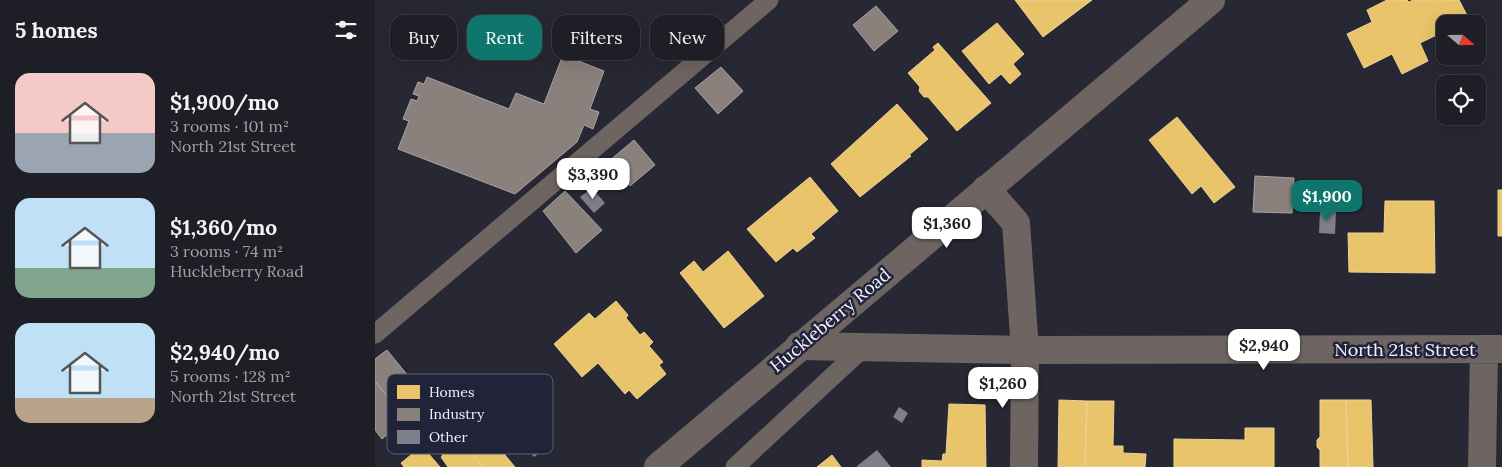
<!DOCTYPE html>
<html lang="en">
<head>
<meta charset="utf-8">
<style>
  body { margin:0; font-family:Lora,serif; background:#2a2b32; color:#f1f3f6; height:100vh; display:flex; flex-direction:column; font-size:19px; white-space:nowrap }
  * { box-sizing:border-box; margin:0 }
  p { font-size:16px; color:#a0a2a7 }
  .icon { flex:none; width:28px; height:28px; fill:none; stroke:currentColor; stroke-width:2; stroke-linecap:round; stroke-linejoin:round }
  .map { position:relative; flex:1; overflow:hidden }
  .sheet { display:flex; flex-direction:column; background:#1d1e26; width:375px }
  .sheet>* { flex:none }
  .banner { position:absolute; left:15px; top:15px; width:475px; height:45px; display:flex; gap:10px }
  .needle { width:32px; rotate:110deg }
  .controls { position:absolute; left:1061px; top:15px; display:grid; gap:10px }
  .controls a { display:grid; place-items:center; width:50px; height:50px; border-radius:10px; background:#1d1e26; box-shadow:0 5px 20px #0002,0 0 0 1px #3b3c43; font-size:25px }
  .price { position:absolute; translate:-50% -42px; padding:0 11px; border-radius:10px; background:#fff; color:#222; font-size:16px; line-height:32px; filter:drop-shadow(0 1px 2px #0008) }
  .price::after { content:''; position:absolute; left:50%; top:30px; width:15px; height:11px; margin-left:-8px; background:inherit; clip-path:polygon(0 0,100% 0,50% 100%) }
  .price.on { background:#0f766e; color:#fff }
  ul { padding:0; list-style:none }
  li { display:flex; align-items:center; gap:15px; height:125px; padding:0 15px }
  li span { display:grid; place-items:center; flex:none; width:140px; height:100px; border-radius:15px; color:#555 }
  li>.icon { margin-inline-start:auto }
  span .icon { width:60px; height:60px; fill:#fffc; stroke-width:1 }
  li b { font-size:21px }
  h2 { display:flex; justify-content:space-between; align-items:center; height:60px; padding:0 15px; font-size:21px }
  .chip { padding:0 18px; border-radius:15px; background:#1d1e26; box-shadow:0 5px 20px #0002,0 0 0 1px #3b3c43; font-size:18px; line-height:45px }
  .chip.on { background:#0f766e; color:#fff }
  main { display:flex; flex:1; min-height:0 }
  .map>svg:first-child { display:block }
</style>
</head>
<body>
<main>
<section class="sheet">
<h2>5 homes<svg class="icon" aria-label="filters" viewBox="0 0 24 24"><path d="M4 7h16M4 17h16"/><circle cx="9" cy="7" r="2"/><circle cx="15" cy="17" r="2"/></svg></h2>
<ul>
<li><span style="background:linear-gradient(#f6c9c9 60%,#9aa5b1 0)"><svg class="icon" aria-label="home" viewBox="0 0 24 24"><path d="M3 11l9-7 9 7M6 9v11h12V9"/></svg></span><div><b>$1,900/mo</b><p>3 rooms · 101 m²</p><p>North 21st Street</p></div></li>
<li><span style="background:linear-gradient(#bfe0f5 70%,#7fa58c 0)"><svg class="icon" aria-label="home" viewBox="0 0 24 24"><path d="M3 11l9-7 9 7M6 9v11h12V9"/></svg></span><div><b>$1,360/mo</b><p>3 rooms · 74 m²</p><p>Huckleberry Road</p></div></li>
<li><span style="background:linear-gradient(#bfe0f5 75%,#b9a48a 0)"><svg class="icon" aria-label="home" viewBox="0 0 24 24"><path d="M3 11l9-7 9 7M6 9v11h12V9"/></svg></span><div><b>$2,940/mo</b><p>5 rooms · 128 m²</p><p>North 21st Street</p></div></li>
</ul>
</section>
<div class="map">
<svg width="1127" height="467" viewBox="0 0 1127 467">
  <rect width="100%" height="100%" fill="#272833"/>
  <path fill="#e9c46a" stroke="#ecd296" d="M 640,0 L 717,0 L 668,37 Z
    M 1012,0 L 1032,0 L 1034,2 L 1038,0 L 1084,0 L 1094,19 L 1085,24 L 1070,24 L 1070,31 L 1045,43 L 1053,61 L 1027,74 L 1017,54 L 989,68 L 972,34 L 997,22 L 992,10 Z
    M 622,23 L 649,54 L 638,64 L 646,74 L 635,84 L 626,74 L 614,84 L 587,51 Z
    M 563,43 L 616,103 L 582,131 L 553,97 L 549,97 L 544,91 L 545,87 L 533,73 L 560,50 L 558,47 Z
    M 522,104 L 553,139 L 534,155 L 536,156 L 485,197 L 456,164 Z
    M 802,117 L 860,187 L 839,203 L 826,186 L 817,194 L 774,140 Z
    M 435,177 L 463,211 L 436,234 L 440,238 L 422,252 L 418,248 L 401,262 L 372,229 Z
    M 1123,190 L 1127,190 L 1127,236 L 1123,236 Z
    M 1010,201 L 1059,201 L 1060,273 L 974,272 L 973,233 L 1009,233 Z
    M 353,251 L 389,296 L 349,328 L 305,273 L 319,261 L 328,272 Z
    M 241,301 L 253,315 L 251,318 L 265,335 L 269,332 L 278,342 L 274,346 L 288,362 L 284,365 L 291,374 L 262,399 L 254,390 L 250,394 L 223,363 L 207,377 L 179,344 L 214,313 L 220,319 Z
    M 84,393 L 102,415 L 99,418 L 140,467 L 108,467 L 62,411 Z
    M 684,400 L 712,401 L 710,467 L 683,467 Z
    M 945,400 L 971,400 L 973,467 L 945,467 L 945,450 L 942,447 L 942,440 L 945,437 Z
    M 971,400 L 996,400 L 998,467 L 973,467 Z
    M 712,401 L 739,401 L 738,446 L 748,446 L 748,453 L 771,454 L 770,467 L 710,467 Z
    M 574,404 L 610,405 L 611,467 L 547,467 L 547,460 L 567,461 L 568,454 L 571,454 Z
    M 870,428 L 899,428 L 899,467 L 799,467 L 799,439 L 870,440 Z
    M 80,433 L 108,467 L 73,467 L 66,457 L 68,456 L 61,448 Z
    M 47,446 L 65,467 L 29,467 L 26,463 Z
    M 457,455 L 466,467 L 442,467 Z"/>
  <path fill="#8a817c" stroke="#a9a3a3" d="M 501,6 L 523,31 L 499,51 L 478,25 Z
    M 188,55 L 229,71 L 215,109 L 224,112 L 218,129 L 209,125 L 202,142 L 140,194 L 23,149 L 34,121 L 28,119 L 36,99 L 42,101 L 44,96 L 38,94 L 43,82 L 49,84 L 52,77 L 134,109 L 141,93 L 169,104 Z
    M 346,67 L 368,91 L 343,114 L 320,88 Z
    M 259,140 L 280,165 L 255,186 L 234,161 Z
    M 880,176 L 919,178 L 917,213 L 878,212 Z
    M 190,191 L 227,230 L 201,253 L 168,211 Z
    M 12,350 L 38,382 L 15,400 L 0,381 L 0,359 Z
    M 0,381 L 30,419 L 7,439 L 0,430 Z"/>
  <path fill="#7e7f8a" d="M 217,188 L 230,203 L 219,213 L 205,197 Z
    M 945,211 L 961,212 L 960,234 L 944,233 Z
    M 524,407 L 533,413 L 527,423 L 518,417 Z
    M 157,432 L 170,448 L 159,457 L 146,441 Z
    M 502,450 L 516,467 L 482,467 L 482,466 Z"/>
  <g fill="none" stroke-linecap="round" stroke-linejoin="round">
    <path stroke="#6e6563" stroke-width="19" d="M 0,334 L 394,0
      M 360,467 L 489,347"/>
    <path stroke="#6e6563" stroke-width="28" d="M 611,189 L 641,223 L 650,350 L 649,467
      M 424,346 L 650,350 L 1127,349
      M 1107,467 L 1109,349"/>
    <path stroke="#6e6563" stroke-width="28" d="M 283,467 L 836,0"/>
  </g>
  <g text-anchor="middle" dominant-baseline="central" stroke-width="5" stroke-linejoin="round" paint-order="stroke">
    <g font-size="18" fill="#f2f3fd" stroke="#212339">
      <text transform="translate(455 320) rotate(-40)">Huckleberry Road</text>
      <text x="1030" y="349">North 21st Street</text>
    </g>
  </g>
  <rect x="12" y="374" width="166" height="80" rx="8" fill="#212339" stroke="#606174" stroke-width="1"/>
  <rect x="22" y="385" width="23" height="14" fill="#e9c46a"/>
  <rect x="22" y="408" width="23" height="13" fill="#8a817c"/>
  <rect x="22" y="430" width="23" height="14" fill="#7e7f8a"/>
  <g font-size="14" fill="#f2f3fd">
    <text x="54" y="397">Homes</text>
    <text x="54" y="419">Industry</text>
    <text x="54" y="442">Other</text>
  </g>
</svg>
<div class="controls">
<a><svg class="needle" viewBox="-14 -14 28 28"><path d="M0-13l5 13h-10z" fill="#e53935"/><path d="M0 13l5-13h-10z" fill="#a0a2a7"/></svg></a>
<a><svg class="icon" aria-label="locate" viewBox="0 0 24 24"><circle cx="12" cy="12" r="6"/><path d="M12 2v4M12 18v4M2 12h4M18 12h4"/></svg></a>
</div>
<b class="price" style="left:218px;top:200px">$3,390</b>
<b class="price on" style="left:952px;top:222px">$1,900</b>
<b class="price" style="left:572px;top:249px">$1,360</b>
<b class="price" style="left:889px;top:371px">$2,940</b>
<b class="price" style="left:628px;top:409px">$1,260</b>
<div class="banner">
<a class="chip">Buy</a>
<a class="chip on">Rent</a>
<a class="chip">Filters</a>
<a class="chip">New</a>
</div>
</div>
</main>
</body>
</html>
